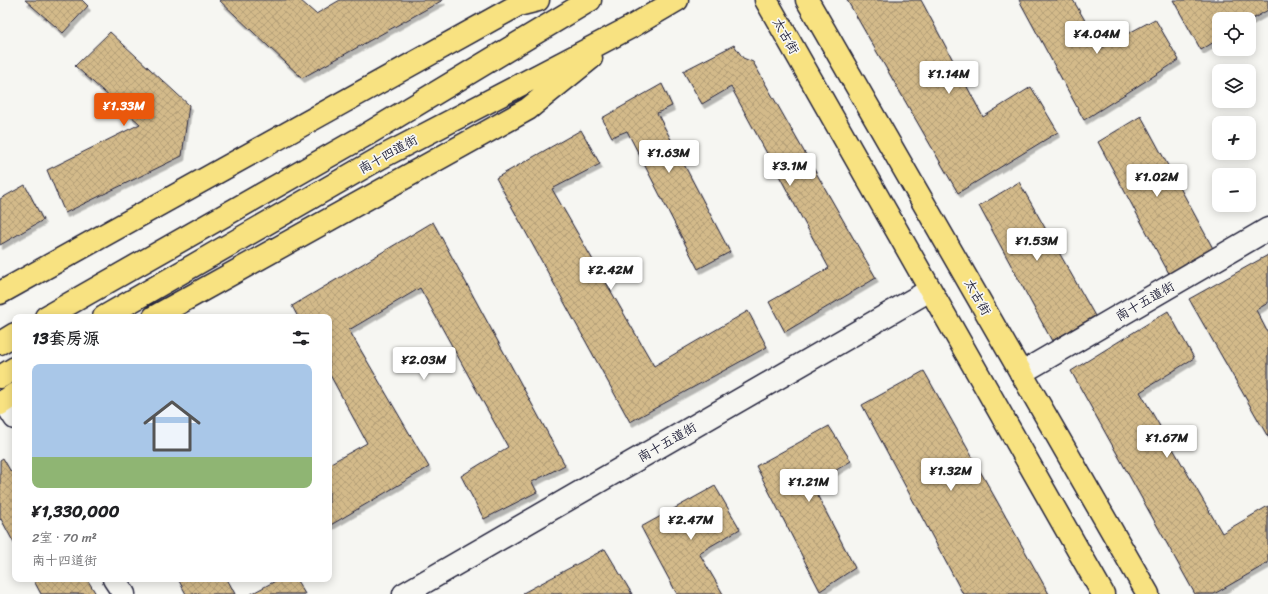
<!DOCTYPE html>
<html lang="zh">
<head>
<meta charset="utf-8">
<style>
  body { margin:0; font-family:Sriracha,"LXGW WenKai TC",sans-serif; background:#f6f6f6; color:#202124; height:100vh; display:flex; flex-direction:column; font-size:15px; white-space:nowrap }
  * { box-sizing:border-box; margin:0 }
  p { font-size:13px; color:#757577 }
  .icon { flex:none; width:22px; height:22px; fill:none; stroke:currentColor; stroke-width:2; stroke-linecap:round; stroke-linejoin:round }
  .map { position:relative; flex:1; overflow:hidden }
  .panel { position:absolute; left:12px; top:314px; width:320px; height:268px; display:flex; flex-direction:column; background:#fff; border-radius:8px; box-shadow:0 2px 10px #0003 }
  .panel>* { flex:none }
  .buttons { position:absolute; left:1212px; top:12px; display:grid; gap:8px }
  .buttons a { display:grid; place-items:center; width:44px; height:44px; border-radius:8px; background:#fff; box-shadow:0 2px 10px #0003; font-size:20px }
  .price { position:absolute; translate:-50% -34px; padding:0 9px; border-radius:4px; background:#fff; color:#222; font-size:13px; line-height:26px; filter:drop-shadow(0 1px 2px #0008) }
  .price::after { content:''; position:absolute; left:50%; top:24px; width:12px; height:9px; margin-left:-6px; background:inherit; clip-path:polygon(0 0,100% 0,50% 100%) }
  .price.active { background:#ea580c; color:#fff }
  ul { padding:0; list-style:none }
  li { display:grid; align-content:center; gap:8px; height:212px; padding:0 20px }
  li+li { border-top:1px solid #e0e0e0 }
  li span { display:grid; place-items:center; height:124px; border-radius:8px; color:#555 }
  li>.icon { margin-inline-start:auto }
  span .icon { width:72px; height:72px; fill:#fffc; stroke-width:1 }
  li b { font-size:17px }
  h2 { display:flex; justify-content:space-between; align-items:center; height:48px; padding:0 20px; font-size:17px }
  .map>svg:first-child { display:block }
</style>
</head>
<body>
<div class="map">
<svg width="1268" height="594" viewBox="0 0 1268 594">
  <defs>
    <pattern id="building-cross-hatch" width="8" height="8" patternUnits="userSpaceOnUse"><rect width="8" height="8" fill="#d3ba8a"/><path d="M0 0l8 8M0 8l8-8" fill="none" stroke="#b5a078"/></pattern>
    <filter id="shadow"><feDropShadow dx="2.5" dy="4.5" stdDeviation="0" flood-color="#0004"/></filter>
  </defs>
  <rect width="100%" height="100%" fill="#f6f6f2"/>
  <filter id="ink" filterUnits="userSpaceOnUse"><feTurbulence type="fractalNoise" baseFrequency=".025" numOctaves="2"/><feDisplacementMap in="SourceGraphic" scale="8" xChannelSelector="R" yChannelSelector="G"/><feConvolveMatrix kernelMatrix="1 2 1 2 8 2 1 2 1" color-interpolation-filters="sRGB"/></filter>
  <g filter="url(#ink)">
    <path fill="url(#building-cross-hatch)" stroke="#22223b" filter="url(#shadow)" d="M 25,0 L 82,0 L 88,6 L 63,33 Z
      M 219,0 L 300,0 L 316,14 L 340,0 L 443,0 L 302,78 Z
      M 847,0 L 921,0 L 983,117 L 1031,87 L 1058,132 L 958,193 Z
      M 1019,0 L 1073,0 L 1101,48 L 1155,19 L 1179,60 L 1084,120 Z
      M 1173,0 L 1268,0 L 1268,10 L 1249,21 L 1249,19 L 1219,19 L 1219,39 L 1201,50 Z
      M 110,32 L 189,105 L 182,156 L 65,213 L 47,170 L 140,124 L 75,66 Z
      M 734,45 L 743,58 L 753,62 L 876,278 L 785,332 L 769,302 L 829,268 L 731,87 L 702,104 L 683,71 Z
      M 662,84 L 672,106 L 657,113 L 730,252 L 698,269 L 627,131 L 612,137 L 602,118 Z
      M 1141,116 L 1216,254 L 1172,279 L 1098,142 Z
      M 581,130 L 600,164 L 552,189 L 654,366 L 748,311 L 767,347 L 630,422 L 496,178 Z
      M 1019,182 L 1095,316 L 1052,341 L 979,206 Z
      M 25,185 L 43,220 L 0,245 L 0,199 Z
      M 433,222 L 565,465 L 532,482 L 537,492 L 484,519 L 461,476 L 508,447 L 420,288 L 349,330 L 429,467 L 329,526 L 329,464 L 367,443 L 329,373 L 329,317 L 298,317 L 292,306 Z
      M 1268,255 L 1268,303 L 1256,310 L 1268,333 L 1268,437 L 1189,299 Z
      M 1168,311 L 1194,358 L 1140,392 L 1222,533 L 1268,506 L 1268,563 L 1214,594 L 1195,594 L 1071,371 Z
      M 924,371 L 1049,594 L 963,594 L 862,405 Z
      M 829,426 L 851,461 L 812,485 L 855,568 L 820,591 L 756,466 Z
      M 3,458 L 11,472 L 15,470 L 15,545 L 1,519 L 0,520 L 0,460 Z
      M 715,486 L 740,529 L 699,553 L 723,594 L 677,594 L 641,527 Z
      M 605,549 L 632,594 L 524,594 L 523,593 Z
      M 33,579 L 87,579 L 96,594 L 41,594 Z
      M 178,579 L 227,579 L 235,594 L 186,594 Z
      M 279,579 L 296,579 L 305,594 L 251,594 Z"/>
    <g fill="none" stroke-linecap="round" stroke-linejoin="round">
      <g stroke="#22223b" stroke-width="25">
        <path id="minor" d="M 1021,373 L 1268,229
          M 4,401 L 15,418
          M 114,579 L 124,594
          M 404,594 L 930,290"/>
      </g>
      <g stroke="#22223b" stroke-width="25">
        <path id="major" d="M 766,0 L 1103,594
          M 807,0 L 1148,594
          M 0,293 L 518,5 L 538,0
          M 46,317 L 366,135 L 590,0
          M 104,317 L 380,158 L 631,27 L 677,0
          M 154,317 L 528,109 L 591,58
          M 0,343 L 15,334
          M 0,377 L 15,368
          M 0,404 L 15,394"/>
      </g>
      <use href="#minor" stroke="#f6f6f2" stroke-width="22"/>
      <use href="#major" stroke="#f8e281" stroke-width="22"/>
    </g>
  </g>
  <g text-anchor="middle" dominant-baseline="central" stroke-width="3.5" stroke-linejoin="round" paint-order="stroke">
    <g font-size="13" fill="#22223b" stroke="#f6f6f2">
      <text transform="translate(786 36) rotate(61)">太古街</text>
      <text transform="translate(388 154) rotate(-29)">南十四道街</text>
      <text transform="translate(978 297) rotate(60)">太古街</text>
      <text transform="translate(1145 301) rotate(-30)">南十五道街</text>
      <text transform="translate(667 442) rotate(-30)">南十五道街</text>
    </g>
  </g>
</svg>
<div class="buttons">
<a><svg class="icon" aria-label="locate" viewBox="0 0 24 24"><circle cx="12" cy="12" r="6"/><path d="M12 2v4M12 18v4M2 12h4M18 12h4"/></svg></a>
<a><svg class="icon" aria-label="layers" viewBox="0 0 24 24"><path d="M12 4l9 5-9 5-9-5zM3 14l9 5 9-5"/></svg></a>
<a>+</a>
<a>−</a>
</div>
<b class="price" style="left:1097px;top:55px">¥4.04M</b>
<b class="price" style="left:949px;top:95px">¥1.14M</b>
<b class="price active" style="left:124px;top:127px">¥1.33M</b>
<b class="price" style="left:669px;top:174px">¥1.63M</b>
<b class="price" style="left:790px;top:187px">¥3.1M</b>
<b class="price" style="left:1157px;top:198px">¥1.02M</b>
<b class="price" style="left:1037px;top:262px">¥1.53M</b>
<b class="price" style="left:611px;top:291px">¥2.42M</b>
<b class="price" style="left:424px;top:381px">¥2.03M</b>
<b class="price" style="left:1167px;top:459px">¥1.67M</b>
<b class="price" style="left:951px;top:492px">¥1.32M</b>
<b class="price" style="left:809px;top:503px">¥1.21M</b>
<b class="price" style="left:691px;top:541px">¥2.47M</b>
<section class="panel">
<h2>13套房源<svg class="icon" aria-label="filters" viewBox="0 0 24 24"><path d="M4 7h16M4 17h16"/><circle cx="9" cy="7" r="2"/><circle cx="15" cy="17" r="2"/></svg></h2>
<ul>
<li><span style="background:linear-gradient(#a9c7e8 75%,#8fb573 0)"><svg class="icon" aria-label="home" viewBox="0 0 24 24"><path d="M3 11l9-7 9 7M6 9v11h12V9"/></svg></span><div><b>¥1,330,000</b><p>2室 · 70 m²</p><p>南十四道街</p></div></li>
</ul>
</section>
</div>
</body>
</html>
